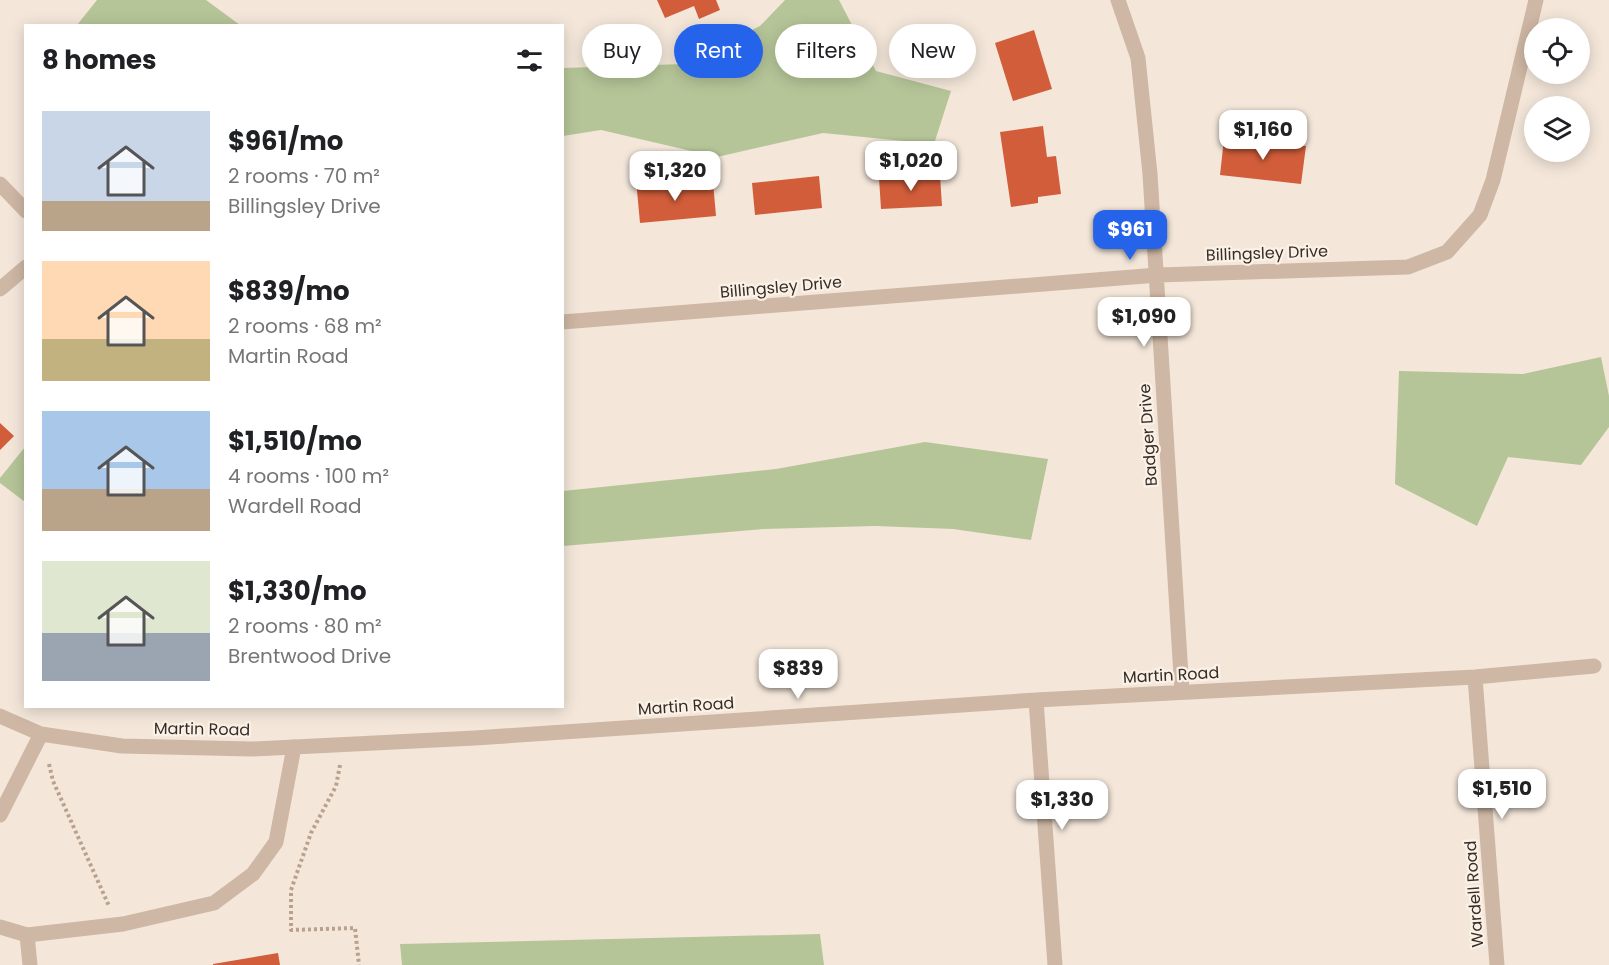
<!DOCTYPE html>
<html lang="en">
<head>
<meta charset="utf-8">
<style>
  body { margin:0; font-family:Poppins,sans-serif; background:#f6f6f6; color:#202124; height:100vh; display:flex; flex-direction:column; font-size:22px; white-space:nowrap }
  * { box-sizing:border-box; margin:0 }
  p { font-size:20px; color:#757577 }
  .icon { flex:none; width:33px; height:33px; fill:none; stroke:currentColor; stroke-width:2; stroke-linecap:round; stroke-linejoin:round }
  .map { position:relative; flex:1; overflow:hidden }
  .drawer { position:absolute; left:24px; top:24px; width:540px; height:684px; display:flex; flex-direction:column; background:#fff; border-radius:0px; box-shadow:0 3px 15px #0003 }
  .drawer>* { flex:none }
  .hud { position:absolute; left:582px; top:24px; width:570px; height:54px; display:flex; gap:12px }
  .fabs { position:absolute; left:1524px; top:18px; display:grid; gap:12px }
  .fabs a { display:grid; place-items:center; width:66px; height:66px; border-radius:50%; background:#fff; box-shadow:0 3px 15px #0003; font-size:30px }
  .price { position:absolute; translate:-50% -51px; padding:0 14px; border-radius:12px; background:#fff; color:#222; font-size:20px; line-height:39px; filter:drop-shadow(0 2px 3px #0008) }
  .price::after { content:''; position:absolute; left:50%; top:36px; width:18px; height:14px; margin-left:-9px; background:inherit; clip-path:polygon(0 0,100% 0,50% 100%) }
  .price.current { background:#2563eb; color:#fff }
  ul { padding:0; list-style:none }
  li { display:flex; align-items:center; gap:18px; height:150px; padding:0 18px }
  li span { display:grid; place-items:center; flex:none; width:168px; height:120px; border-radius:0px; color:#555 }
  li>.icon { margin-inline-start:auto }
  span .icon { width:72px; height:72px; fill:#fffc; stroke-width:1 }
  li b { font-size:26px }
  h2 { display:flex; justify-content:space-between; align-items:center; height:72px; padding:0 18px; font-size:26px }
  .chip { padding:0 21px; border-radius:27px; background:#fff; box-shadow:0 3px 15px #0003; font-size:21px; line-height:54px }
  .chip.current { background:#2563eb; color:#fff }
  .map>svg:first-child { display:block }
</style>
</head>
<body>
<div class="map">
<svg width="1609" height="965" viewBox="0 0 1609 965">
  <rect width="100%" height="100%" fill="#f4e7da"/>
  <path fill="#b6c598" d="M 97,0 L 206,0 L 240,25 L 77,25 Z
    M 785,0 L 839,0 L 876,71 L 951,91 L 934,144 L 823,133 L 717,157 L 601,130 L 563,136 L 563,68 L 683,64 L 760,26 Z
    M 1601,357 L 1609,396 L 1609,427 L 1581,465 L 1508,457 L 1477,526 L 1395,484 L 1399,371 L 1523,374 Z
    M 925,442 L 1048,459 L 1031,540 L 953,529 L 875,526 L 764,529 L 563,546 L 563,491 L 776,469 Z
    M 25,447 L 25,502 L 0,483 L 0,478 Z
    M 820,934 L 824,965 L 402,965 L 400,944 Z"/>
  <path fill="#d25d3a" d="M 657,0 L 716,0 L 720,10 L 699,19 L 694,6 L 665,18 Z
    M 1034,30 L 1052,89 L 1013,101 L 995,43 Z
    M 1043,126 L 1047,157 L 1056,156 L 1061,194 L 1038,197 L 1038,203 L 1011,207 L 1000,132 Z
    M 1224,139 L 1306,146 L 1301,184 L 1220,175 Z
    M 940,175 L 942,206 L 881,209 L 879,178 Z
    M 819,176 L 822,208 L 755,215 L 752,183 Z
    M 648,179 L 649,188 L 713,182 L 716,216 L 640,223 L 636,180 Z
    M 0,423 L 14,436 L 0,450 Z
    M 278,953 L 280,965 L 213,965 L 213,964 Z"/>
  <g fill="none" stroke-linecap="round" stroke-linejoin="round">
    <path stroke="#baa18e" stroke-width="4" stroke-dasharray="3 3" stroke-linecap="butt" d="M 49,764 L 53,781 L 109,906
      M 340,765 L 336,786 L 311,833 L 291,890 L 291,930 L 355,928 L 359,965"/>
    <path stroke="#ceb7a4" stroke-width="15" d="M 0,927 L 27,935 L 123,924 L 214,903 L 253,874 L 276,842 L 294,747
      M 27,935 L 30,965"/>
    <path stroke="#ceb7a4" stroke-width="15" d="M 1118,0 L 1138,58 L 1150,174 L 1182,692
      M 0,184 L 26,211
      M 0,289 L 26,267
      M 562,322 L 1158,275 L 1408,267 L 1447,252 L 1480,215 L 1493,180 L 1536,0
      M 1475,677 L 1497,965
      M 1036,700 L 1055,965
      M 0,716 L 41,734 L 122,746 L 252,749 L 475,738 L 1036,700 L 1475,677 L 1594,666
      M 0,815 L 41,734"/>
  </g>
  <g text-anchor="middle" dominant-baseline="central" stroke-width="4.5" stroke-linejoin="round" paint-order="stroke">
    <g font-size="16" fill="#382c27" stroke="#fbf2e7">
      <text transform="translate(1267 253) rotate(-2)">Billingsley Drive</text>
      <text transform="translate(781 287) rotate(-5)">Billingsley Drive</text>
      <text transform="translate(1148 435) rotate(-94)">Badger Drive</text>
      <text transform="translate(1171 675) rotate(-3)">Martin Road</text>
      <text transform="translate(686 706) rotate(-4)">Martin Road</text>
      <text transform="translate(202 729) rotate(1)">Martin Road</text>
      <text transform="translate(1474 894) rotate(-94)">Wardell Road</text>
    </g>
  </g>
</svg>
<div class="fabs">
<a><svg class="icon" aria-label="locate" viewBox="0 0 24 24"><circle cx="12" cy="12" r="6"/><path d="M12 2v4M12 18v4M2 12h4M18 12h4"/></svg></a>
<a><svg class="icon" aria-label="layers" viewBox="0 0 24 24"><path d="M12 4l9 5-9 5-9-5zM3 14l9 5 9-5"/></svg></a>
</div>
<b class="price" style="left:1263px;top:161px">$1,160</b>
<b class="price" style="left:911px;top:192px">$1,020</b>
<b class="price" style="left:675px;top:202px">$1,320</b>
<b class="price current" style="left:1130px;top:261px">$961</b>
<b class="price" style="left:1144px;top:348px">$1,090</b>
<b class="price" style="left:798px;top:700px">$839</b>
<b class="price" style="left:1502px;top:820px">$1,510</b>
<b class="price" style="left:1062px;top:831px">$1,330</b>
<div class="hud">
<a class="chip">Buy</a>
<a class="chip current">Rent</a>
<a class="chip">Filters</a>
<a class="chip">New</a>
</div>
<section class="drawer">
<h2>8 homes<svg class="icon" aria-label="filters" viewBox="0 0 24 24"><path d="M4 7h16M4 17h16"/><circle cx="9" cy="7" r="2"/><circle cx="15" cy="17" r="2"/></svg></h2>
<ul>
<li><span style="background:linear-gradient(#c9d6e8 75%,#b9a48a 0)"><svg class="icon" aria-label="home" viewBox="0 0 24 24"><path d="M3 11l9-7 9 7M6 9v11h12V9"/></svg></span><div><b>$961/mo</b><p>2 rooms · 70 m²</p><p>Billingsley Drive</p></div></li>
<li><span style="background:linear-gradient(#ffd9b3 65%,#c2b280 0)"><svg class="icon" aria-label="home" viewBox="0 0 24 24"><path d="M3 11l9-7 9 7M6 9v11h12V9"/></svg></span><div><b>$839/mo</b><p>2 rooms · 68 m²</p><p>Martin Road</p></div></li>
<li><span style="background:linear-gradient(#a9c7e8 65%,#b9a48a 0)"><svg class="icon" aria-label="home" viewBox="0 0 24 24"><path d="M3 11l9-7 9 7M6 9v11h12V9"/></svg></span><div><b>$1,510/mo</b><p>4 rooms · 100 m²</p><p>Wardell Road</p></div></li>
<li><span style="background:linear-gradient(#dfe7d0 60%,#9aa5b1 0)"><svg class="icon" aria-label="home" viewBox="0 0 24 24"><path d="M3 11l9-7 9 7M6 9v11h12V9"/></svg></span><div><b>$1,330/mo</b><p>2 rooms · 80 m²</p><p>Brentwood Drive</p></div></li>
</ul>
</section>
</div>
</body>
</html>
